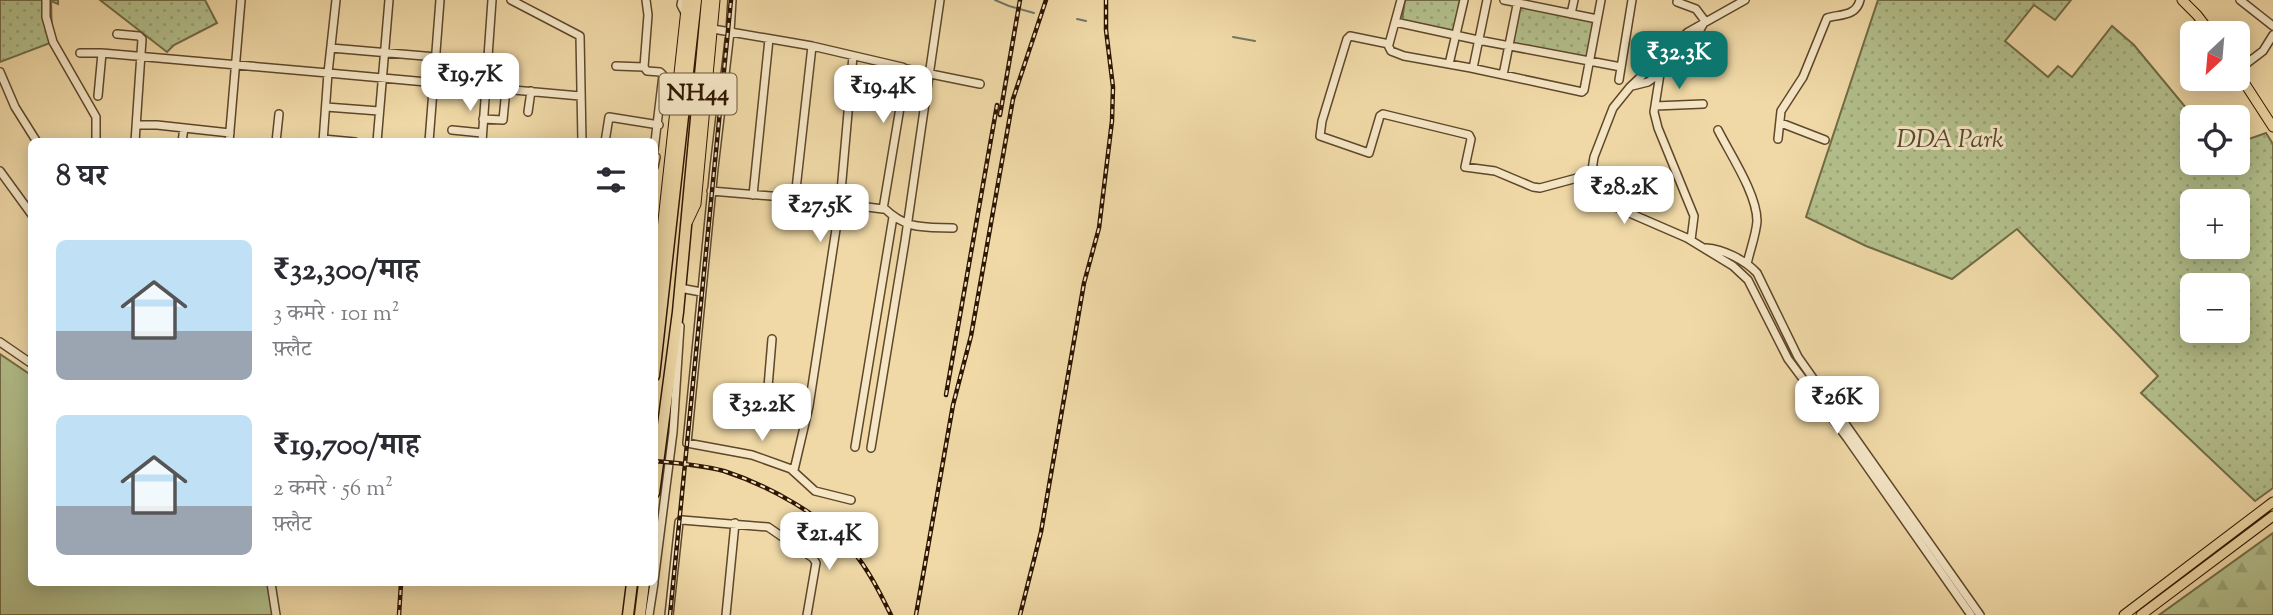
<!DOCTYPE html>
<html lang="hi">
<head>
<meta charset="utf-8">
<style>
  body { margin:0; font-family:"Sorts Mill Goudy","Noto Serif Devanagari",serif; background:#f2f2f3; color:#2b2b33; height:100vh; display:flex; flex-direction:column; font-size:26px; white-space:nowrap }
  * { box-sizing:border-box; margin:0 }
  p { font-size:23px; color:#7c7c81 }
  .icon { flex:none; width:38px; height:38px; fill:none; stroke:currentColor; stroke-width:2; stroke-linecap:round; stroke-linejoin:round }
  .map { position:relative; flex:1; overflow:hidden }
  .side { position:absolute; left:28px; top:138px; width:630px; height:448px; display:flex; flex-direction:column; background:#fff; border-radius:10px; box-shadow:0 4px 18px #0003 }
  .side>* { flex:none }
  .needle { width:46px; rotate:206deg }
  .buttons { position:absolute; left:2180px; top:21px; display:grid; gap:14px }
  .buttons a { display:grid; place-items:center; width:70px; height:70px; border-radius:10px; background:#fff; box-shadow:0 4px 18px #0003; font-size:35px }
  .price { position:absolute; translate:-50% -60px; padding:0 16px; border-radius:14px; background:#fff; color:#222; font-size:23px; line-height:46px; filter:drop-shadow(0 2px 4px #0008) }
  .price::after { content:''; position:absolute; left:50%; top:42px; width:21px; height:16px; margin-left:-10px; background:inherit; clip-path:polygon(0 0,100% 0,50% 100%) }
  .price.on { background:#0f766e; color:#fff }
  ul { padding:0; list-style:none }
  li { display:flex; align-items:center; gap:21px; height:175px; padding:0 28px }
  li span { display:grid; place-items:center; flex:none; width:196px; height:140px; border-radius:10px; color:#555 }
  li>.icon { margin-inline-start:auto }
  span .icon { width:84px; height:84px; fill:#fffc; stroke-width:1 }
  li b { font-size:30px }
  h2 { display:flex; justify-content:space-between; align-items:center; height:84px; padding:0 28px; font-size:30px }
  .map>svg:first-child { display:block }
</style>
</head>
<body>
<div class="map">
<svg width="2273" height="615" viewBox="0 0 2273 615">
  <defs>
    <pattern id="forest-firs" width="22" height="20" patternUnits="userSpaceOnUse" patternTransform="scale(1.75)"><rect width="22" height="20" fill="#b3c08c"/><path d="M5 1l3.5 6h-7zM16 11l3.5 6h-7z" fill="#9aa477"/></pattern>
    <pattern id="park-dots" width="8" height="8" patternUnits="userSpaceOnUse" patternTransform="scale(1.75)"><rect width="8" height="8" fill="#b3c08c"/><path d="M2 2h.1M6 6h.1" fill="none" stroke="#9aa477" stroke-width="1.8" stroke-linecap="round"/></pattern>
  </defs>
  <rect width="100%" height="100%" fill="#f0d9a7"/>
  <filter id="stains"><feTurbulence type="fractalNoise" baseFrequency=".00286" numOctaves="4"/><feColorMatrix values="0 0 0 0 .2 0 0 0 0 .09 0 0 0 0 .02 0 0 0 .5 -.17"/></filter>
  <radialGradient id="worn" r=".72"><stop offset=".6" stop-color="#630" stop-opacity="0"/><stop offset="1" stop-color="#630" stop-opacity=".3"/></radialGradient>
  <path fill="#b3c08c" stroke="#706b46" stroke-width="2" d="M 0,354 L 31,375 L 32,583 L 271,583 L 273,615 L 0,615 Z"/>
  <path fill="url(#forest-firs)" stroke="#706b46" stroke-width="2" d="M 2273,533 L 2273,615 L 2159,615 Z"/>
  <path fill="url(#park-dots)" stroke="#706b46" stroke-width="2" fill-rule="evenodd" d="M 0,0 L 58,0 L 58,4 L 51,1 L 52,36 L 50,43 L 0,62 Z
    M 100,0 L 205,0 L 217,23 L 174,45 L 167,52 Z
    M 1405,0 L 1460,0 L 1454,31 L 1402,20 Z
    M 1516,0 L 1596,17 L 1588,58 L 1506,42 Z
    M 1878,0 L 2071,0 L 2055,20 L 2034,5 L 2005,41 L 2048,77 L 2058,66 L 2072,77 L 2112,26 L 2134,45 L 2191,114 L 2211,109 L 2221,117 L 2193,117 L 2193,163 L 2238,163 L 2238,131 L 2249,139 L 2266,133 L 2273,144 L 2273,488 L 2255,501 L 2141,393 L 2158,376 L 2017,229 L 1952,279 L 1866,246 L 1806,217 ZM 2193,201 L 2238,201 L 2238,247 L 2193,247 ZM 2238,285 L 2238,331 L 2193,331 L 2193,285 Z"/>
  <g fill="none" stroke-linecap="round" stroke-linejoin="round">
    <path stroke="#6f7868" stroke-width="2" d="M 995,0 L 1009,6 L 1034,13
      M 1077,19 L 1086,21
      M 1233,37 L 1255,41"/>
    <g stroke="#5e472a" stroke-width="10">
      <path id="minor" d="M 46,0 L 46,17 L 53,42 L 96,117 L 96,142
        M 511,0 L 580,36 L 582,142
        M 646,0 L 648,15 L 644,67 L 647,71 L 660,72 L 663,75 L 654,150
        M 682,0 L 681,5 L 685,13
        M 732,0 L 730,32 L 714,168 L 687,443 L 752,455 L 794,470 L 809,406
        M 1401,0 L 1389,44 L 1350,36 L 1347,39 L 1322,121 L 1320,136 L 1369,153 L 1380,116 L 1383,114 L 1469,135 L 1471,139 L 1465,167 L 1495,171 L 1533,187 L 1540,188 L 1592,174
        M 1504,0 L 1597,19
        M 1745,0 L 1688,32 L 1630,87 L 1613,108 L 1594,157 L 1592,170 L 1592,189 L 1594,194 L 1604,202 L 1687,238 L 1733,266 L 1748,280 L 1788,359 L 1847,438 L 1971,615
        M 2240,0 L 2273,26
        M 1677,2 L 1696,9 L 1705,21 L 1697,35 L 1671,58 L 1660,74 L 1654,112 L 1658,128 L 1694,216 L 1691,240
        M 1571,14 L 1574,0
        M 1395,22 L 1478,40 L 1621,67
        M 117,34 L 139,36 L 142,39 L 135,142
        M 1388,45 L 1391,51 L 1404,56 L 1471,68 L 1582,92 L 1584,90 L 1601,0
        M 331,48 L 436,57
        M 80,53 L 102,53 L 328,73 L 336,0
        M 1449,64 L 1464,0
        M 616,66 L 644,67
        M 1473,68 L 1487,0
        M 906,69 L 980,84
        M 2238,70 L 2263,51 L 2273,35
        M 0,72 L 15,107 L 37,142
        M 1503,75 L 1518,0
        M 1619,80 L 1632,0
        M 1632,86 L 1648,82 L 1659,74
        M 98,96 L 102,53
        M 1655,106 L 1703,104
        M 326,107 L 379,111
        M 528,112 L 531,91
        M 483,119 L 503,120 L 506,89
        M 1781,123 L 1825,140
        M 137,125 L 157,125 L 230,133
        M 452,130 L 482,133
        M 1718,130 C 1730,154 1757,194 1757,221 C 1756,235 1750,250 1747,264
        M 323,139 L 355,142
        M 1778,139 L 1781,111 L 1803,77 L 1827,18 C 1839,14 1856,17 1860,0
        M 182,142 L 184,128
        M 229,142 L 241,0
        M 276,142 L 279,114
        M 323,142 L 328,73 L 580,96
        M 377,142 L 389,0
        M 429,142 L 440,0
        M 482,142 L 492,0
        M 605,142 L 609,117 L 659,125
        M 654,167 L 656,157
        M 0,171 L 32,215
        M 711,191 L 795,198 L 883,209 L 906,72 L 906,69 L 902,67 L 812,46 L 713,29
        M 753,195 L 769,39
        M 795,198 L 812,46
        M 884,208 C 907,230 923,227 953,228
        M 1706,248 C 1723,249 1745,260 1757,273 L 1798,357 L 1980,615
        M 680,288 L 701,292
        M 0,342 L 32,364
        M 754,397 L 809,406 L 840,203 L 853,56
        M 767,399 L 772,339
        M 855,447 L 893,217
        M 871,448 L 905,241 L 940,0
        M 792,470 L 815,491 L 851,500
        M 654,581 L 673,432 L 680,326
        M 271,583 L 276,615
        M 649,615 L 654,583
        M 669,615 L 679,522 L 682,520 L 768,527 L 813,558 L 816,563 L 807,615
        M 726,615 L 735,523"/>
    </g>
    <g stroke="#2e1600" stroke-width="11">
      <path id="major" d="M 2182,0 L 2197,15 L 2211,33
        M 2238,73 L 2273,127
        M 688,221 L 696,204 L 715,0
        M 661,295 L 657,276 L 687,0
        M 2124,615 L 2273,502
        M 2141,615 L 2273,516"/>
    </g>
    <g stroke="#2e1600" stroke-width="13">
      <path id="highway" d="M 654,376 L 696,0
        M 654,493 L 678,312 L 707,0
        M 628,615 L 632,583
        M 640,615 L 644,583"/>
    </g>
    <use href="#minor" stroke="#f5e6c6" stroke-width="7"/>
    <use href="#major" stroke="#f0d9a7" stroke-width="9"/>
    <use href="#highway" stroke="#f0d9a7" stroke-width="10"/>
    <g stroke="#2e1600" stroke-width="4.5">
      <path id="rail" d="M 1000,115 L 1020,0
        M 946,395 L 997,105
        M 654,461 C 677,463 702,465 724,471 C 767,485 823,515 852,550 C 868,569 880,593 891,615
        M 399,615 L 401,583
        M 670,615 L 731,0
        M 916,615 L 953,405 L 971,336 L 1013,99 L 1046,0
        M 1020,615 L 1041,532 L 1084,283 L 1099,228 L 1112,121 L 1113,87 L 1106,30 L 1106,0"/>
    </g>
    <use href="#rail" stroke="#f5e6c6" stroke-width="2" stroke-dasharray="5" stroke-linecap="butt"/>
  </g>
  <g text-anchor="middle" dominant-baseline="central" stroke-width="6" stroke-linejoin="round" paint-order="stroke">
    <rect fill="#f5e6c6" stroke="#6a543b" stroke-width="2" x="659.5" y="73.5" width="77" height="41" rx="5"/>
    <g font-size="24" font-weight="bold" fill="#2e1600">
      <text x="698" y="94">NH44</text>
    </g>
    <g font-size="26" font-style="italic" fill="#56492a" stroke="#f5e6c6">
      <text x="1950" y="140">DDA Park</text>
    </g>
  </g>
  <rect width="100%" height="100%" filter="url(#stains)"/>
  <rect width="100%" height="100%" fill="url(#worn)"/>
</svg>
<div class="buttons">
<a><svg class="needle" viewBox="-14 -14 28 28"><path d="M0-13l5 13h-10z" fill="#e53935"/><path d="M0 13l5-13h-10z" fill="#7c7c81"/></svg></a>
<a><svg class="icon" aria-label="locate" viewBox="0 0 24 24"><circle cx="12" cy="12" r="6"/><path d="M12 2v4M12 18v4M2 12h4M18 12h4"/></svg></a>
<a>+</a>
<a>−</a>
</div>
<b class="price on" style="left:1679px;top:91px">₹32.3K</b>
<b class="price" style="left:470px;top:113px">₹19.7K</b>
<b class="price" style="left:883px;top:125px">₹19.4K</b>
<b class="price" style="left:1624px;top:226px">₹28.2K</b>
<b class="price" style="left:820px;top:244px">₹27.5K</b>
<b class="price" style="left:1837px;top:436px">₹26K</b>
<b class="price" style="left:762px;top:443px">₹32.2K</b>
<b class="price" style="left:829px;top:572px">₹21.4K</b>
<section class="side">
<h2>8 घर<svg class="icon" aria-label="filters" viewBox="0 0 24 24"><path d="M4 7h16M4 17h16"/><circle cx="9" cy="7" r="2"/><circle cx="15" cy="17" r="2"/></svg></h2>
<ul>
<li><span style="background:linear-gradient(#bfe0f5 65%,#9aa5b1 0)"><svg class="icon" aria-label="home" viewBox="0 0 24 24"><path d="M3 11l9-7 9 7M6 9v11h12V9"/></svg></span><div><b>₹32,300/माह</b><p>3 कमरे · 101 m²</p><p>फ़्लैट</p></div></li>
<li><span style="background:linear-gradient(#bfe0f5 65%,#9aa5b1 0)"><svg class="icon" aria-label="home" viewBox="0 0 24 24"><path d="M3 11l9-7 9 7M6 9v11h12V9"/></svg></span><div><b>₹19,700/माह</b><p>2 कमरे · 56 m²</p><p>फ़्लैट</p></div></li>
</ul>
</section>
</div>
</body>
</html>
